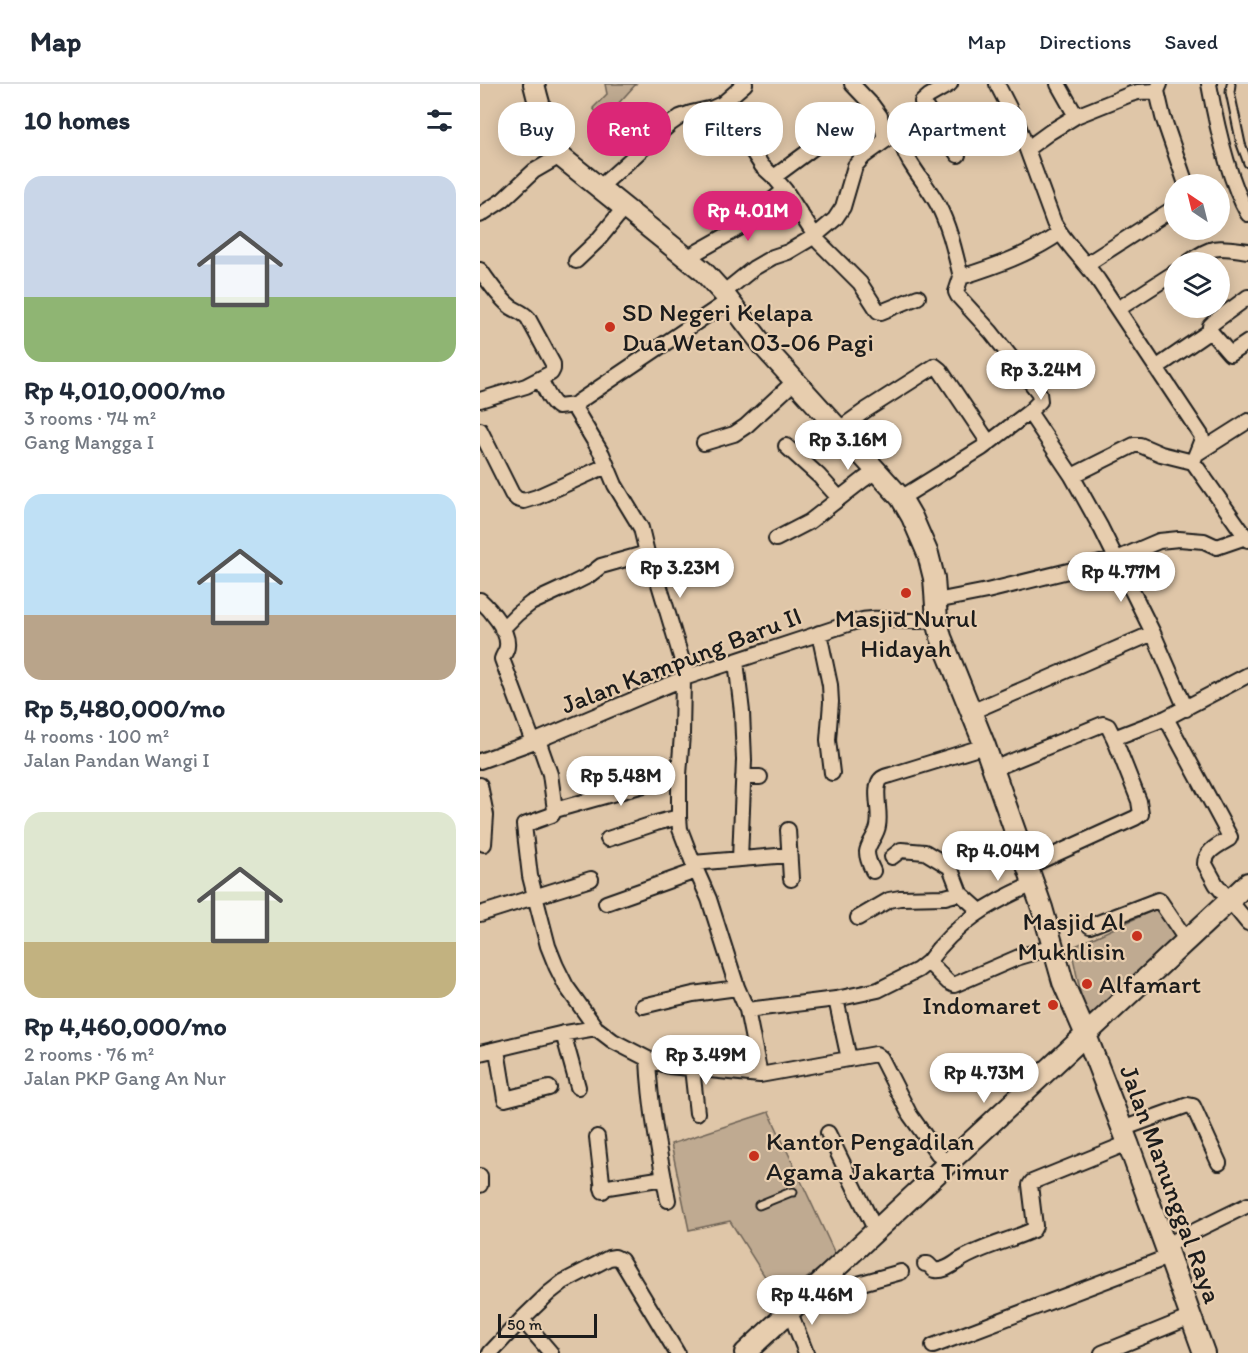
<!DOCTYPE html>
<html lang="en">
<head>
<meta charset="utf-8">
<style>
  body { margin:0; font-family:Itim,sans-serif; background:#f2f2f3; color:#1f2937; height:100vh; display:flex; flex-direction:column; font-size:22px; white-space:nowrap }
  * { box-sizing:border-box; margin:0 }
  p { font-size:20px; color:#747a83 }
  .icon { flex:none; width:33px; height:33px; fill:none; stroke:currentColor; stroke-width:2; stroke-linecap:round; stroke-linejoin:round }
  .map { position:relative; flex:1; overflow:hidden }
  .details { display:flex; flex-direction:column; background:#fff; width:480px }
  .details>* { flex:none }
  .hud { position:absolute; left:18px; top:18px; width:570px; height:54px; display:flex; gap:12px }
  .needle { width:39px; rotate:325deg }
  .tools { position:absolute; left:684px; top:90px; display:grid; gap:12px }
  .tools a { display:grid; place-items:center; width:66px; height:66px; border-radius:50%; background:#fff; box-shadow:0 3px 15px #0003; font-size:30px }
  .scale { position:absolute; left:18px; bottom:15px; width:99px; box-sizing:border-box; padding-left:6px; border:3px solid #1c1c1c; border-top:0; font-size:16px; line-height:21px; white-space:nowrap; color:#1c1c1c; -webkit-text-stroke:4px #e7cdae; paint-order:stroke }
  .price { position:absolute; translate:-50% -51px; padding:0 14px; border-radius:21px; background:#fff; color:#222; font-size:20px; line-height:39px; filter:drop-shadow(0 2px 3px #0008) }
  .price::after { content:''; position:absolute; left:50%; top:36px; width:18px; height:14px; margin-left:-9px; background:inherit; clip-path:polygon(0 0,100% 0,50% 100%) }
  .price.selected { background:#db2777; color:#fff }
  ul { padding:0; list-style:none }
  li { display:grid; align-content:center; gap:12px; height:318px; padding:0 24px }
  li span { display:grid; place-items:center; height:186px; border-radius:18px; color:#555 }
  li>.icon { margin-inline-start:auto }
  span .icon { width:108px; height:108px; fill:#fffc; stroke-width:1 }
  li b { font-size:26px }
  h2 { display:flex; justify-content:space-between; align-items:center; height:72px; padding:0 24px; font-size:26px }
  .chip { padding:0 21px; border-radius:24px; background:#fff; box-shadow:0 3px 15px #0003; font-size:21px; line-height:54px }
  .chip.selected { background:#db2777; color:#fff }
  header { display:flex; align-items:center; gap:36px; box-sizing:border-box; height:84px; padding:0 30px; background:#fff; border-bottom:2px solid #e0e1e3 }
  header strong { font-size:28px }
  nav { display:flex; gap:33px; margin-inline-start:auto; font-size:21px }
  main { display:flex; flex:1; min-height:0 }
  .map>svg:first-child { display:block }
</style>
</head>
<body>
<header>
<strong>Map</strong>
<nav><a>Map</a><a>Directions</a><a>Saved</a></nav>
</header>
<main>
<section class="details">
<h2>10 homes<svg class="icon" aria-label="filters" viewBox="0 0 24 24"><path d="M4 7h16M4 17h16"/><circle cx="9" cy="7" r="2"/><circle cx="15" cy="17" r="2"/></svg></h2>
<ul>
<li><span style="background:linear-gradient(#c9d6e8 65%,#8fb573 0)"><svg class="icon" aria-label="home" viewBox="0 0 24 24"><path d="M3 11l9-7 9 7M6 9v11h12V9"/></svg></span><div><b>Rp 4,010,000/mo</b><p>3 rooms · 74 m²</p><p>Gang Mangga I</p></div></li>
<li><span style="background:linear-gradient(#bfe0f5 65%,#b9a48a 0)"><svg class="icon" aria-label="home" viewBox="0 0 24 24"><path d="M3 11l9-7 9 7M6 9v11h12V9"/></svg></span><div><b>Rp 5,480,000/mo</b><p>4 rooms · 100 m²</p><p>Jalan Pandan Wangi I</p></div></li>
<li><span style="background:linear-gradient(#dfe7d0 70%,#c2b280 0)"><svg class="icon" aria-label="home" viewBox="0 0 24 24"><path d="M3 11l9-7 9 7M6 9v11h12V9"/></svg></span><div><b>Rp 4,460,000/mo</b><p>2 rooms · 76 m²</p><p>Jalan PKP Gang An Nur</p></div></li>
</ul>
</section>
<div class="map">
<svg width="768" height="1269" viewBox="0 0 768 1269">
  <rect width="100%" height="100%" fill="#dfc6a8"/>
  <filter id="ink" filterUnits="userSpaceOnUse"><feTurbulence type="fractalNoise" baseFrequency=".0167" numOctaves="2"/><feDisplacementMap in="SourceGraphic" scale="12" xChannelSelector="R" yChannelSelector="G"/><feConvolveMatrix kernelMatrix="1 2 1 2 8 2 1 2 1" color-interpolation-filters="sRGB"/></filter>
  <g filter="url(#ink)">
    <path fill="#bfaa91" stroke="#6e6356" stroke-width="1.5" d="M 125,0 L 156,0 L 126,33 L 116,28 L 113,24 L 127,10 Z
      M 676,825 L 698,856 L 606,935 L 591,864 Z
      M 289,1028 L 356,1172 L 299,1215 L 250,1137 L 209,1146 L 191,1060 Z"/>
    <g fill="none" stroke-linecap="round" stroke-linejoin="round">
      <g stroke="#1c1c1c" stroke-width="11">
        <path id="lane" d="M 751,0 L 750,8 L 761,60 L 768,79
          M 279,1121 L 311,1108 L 313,1108"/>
      </g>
      <g stroke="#1c1c1c" stroke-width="18">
        <path id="street" d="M 372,0 L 392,21 L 400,32 L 405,56
          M 470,0 L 449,12 L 442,18 L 478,71
          M 517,0 L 538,41 L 574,139 C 586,160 604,177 618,196 L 721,351 L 722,355 L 713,378 L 768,456
          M 578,0 L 596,32
          M 680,0 L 677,7 L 683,33 L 706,100
          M 729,0 C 736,39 748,95 768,130
          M 242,20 L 282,82 L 294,93 L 305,106 L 339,158 L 380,199 L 398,227 L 401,228 L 438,213
          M 548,64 L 570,48 L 596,32 L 651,10 L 658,8 L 677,7
          M 294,93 L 348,53
          M 119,104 L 190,40 L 200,33 L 211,29 L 233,24 L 242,20 L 265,0
          M 0,131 L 23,116 L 54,87 L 80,72
          M 208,173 L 263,142 L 286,121 L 305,106
          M 96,177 L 118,156 L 145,123
          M 709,178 C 734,160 739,163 768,167
          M 607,180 L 694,124
          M 0,186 C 9,198 19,214 31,223 C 37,227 43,228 48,234 L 73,280 L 73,285 L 71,289 L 46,302 L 0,316
          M 243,209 L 274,184 L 293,173 L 308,168 L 335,152 L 355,135 L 363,123 L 375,82 L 384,72 L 417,48 C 422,58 424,69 430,78 C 439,93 450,106 458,121 C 470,144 475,169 481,193
          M 638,225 L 694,189
          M 730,247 L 750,270 L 768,258
          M 676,284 L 730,247 L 730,242 L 734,238 L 768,213
          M 60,295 C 65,304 69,317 78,323 L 96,321
          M 549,328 L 560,317 L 559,309 L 511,248 L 478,212 L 476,208 L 481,193 C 516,182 550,170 580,149
          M 0,346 L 32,410 L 37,415 L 44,417 L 57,413 L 126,382
          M 358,346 L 386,326 L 455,282 L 460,286 L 509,359
          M 224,359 L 254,350 L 266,342 L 315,297
          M 306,362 L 339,392 L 359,414
          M 716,370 L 768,337
          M 592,392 L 654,361 L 660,361 L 681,370 L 713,378
          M 421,414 L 502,364 L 549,328 L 592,392 L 621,444 L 673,549
          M 296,455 L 329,438 L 383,396 L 396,387
          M 0,516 C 10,525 29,547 27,562 C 27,567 23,571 22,575 L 53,658
          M 456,517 L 507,507 L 637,475 L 679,457 L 699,455 L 724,457 L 737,463 L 766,453
          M 22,545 L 37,530 L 51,519 L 90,501 L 108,492 L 121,482 L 167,469
          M 339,549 L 350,601 L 351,618 L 348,656 L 352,689
          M 256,577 L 262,628 L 264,676 L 260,775
          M 207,593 L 176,490 L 167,469 L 161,444 L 135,401 L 122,370 L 95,325 L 98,318 L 248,217
          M 203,595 L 202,650 L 199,691 L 199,733 L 200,745 L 213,779 L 229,815 L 257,903 L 267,926 L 280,991
          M 491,628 L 673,549 L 706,625
          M 686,634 L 750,753 L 749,755 C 739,761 725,767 725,780 L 736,800 L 768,839
          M 58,656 L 70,690 L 75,726 L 72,731 L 44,741 L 50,792 L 55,812 L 68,862 L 76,882 L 86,902 L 116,944 L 133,957 L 168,975 L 189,982 L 280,991 L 396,970 L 401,974 L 430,1031 L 466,1081
          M 0,677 L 58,656 L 207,593 L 374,538 C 394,532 408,536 428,537 C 437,537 447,537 457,536
          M 513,685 L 623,640 L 628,642 L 634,654
          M 263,693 L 280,693
          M 0,701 L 6,731 L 4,760
          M 75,726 L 199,691
          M 308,746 L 311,795
          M 128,755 L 176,739 L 199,733
          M 412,773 L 421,766 L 445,768 L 470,783 L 480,809 L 500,827
          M 213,779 L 309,771
          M 547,783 L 655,734 L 661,730 L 659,717 L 634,654 L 686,634 L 768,591
          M 393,787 C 390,781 387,775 387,768 C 388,759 397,751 398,742 C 401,729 394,709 399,698 C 401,693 407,692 411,691 L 505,662
          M 553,800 C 510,819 476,839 448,878 L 468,898 L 474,901 L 539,873 L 573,863
          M 126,819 L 216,787
          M 0,830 L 111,795
          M 378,834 L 409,816 L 420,814 L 465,813 L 480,809
          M 610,842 L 678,816 L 680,817 L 707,857
          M 356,915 L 369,975
          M 163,922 L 213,910 L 257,904
          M 267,926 L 356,915 L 398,906 L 438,886 L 448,878
          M 83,949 L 98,1003
          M 17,966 L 25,1015 L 69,1004
          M 0,969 L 80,950 L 116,944
          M 168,975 C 170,1023 179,1069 188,1116
          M 212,984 L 217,1029
          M 642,1045 L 708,1021 L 713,1022 L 739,1079
          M 348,1049 L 396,1147
          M 117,1053 L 123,1107
          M 0,1092 L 0,1101
          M 122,1104 L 184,1094
          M 684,1162 L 768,1121
          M 445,1180 L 448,1180 L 454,1186 C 464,1188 472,1181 480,1176 C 503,1162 529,1157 553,1146 L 555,1142 L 550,1101 L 552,1098 L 648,1059
          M 328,1211 L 371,1202 L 421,1188
          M 310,1228 L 326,1269
          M 42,1235 L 71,1269
          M 453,1262 L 688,1173
          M 10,1269 L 42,1235 L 69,1209 L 83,1198 L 129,1174 L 135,1173 L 141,1176 L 197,1269
          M 622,1269 L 711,1233"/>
      </g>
      <g stroke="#1c1c1c" stroke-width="24">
        <path id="secondary" d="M 54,0 C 60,25 67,50 80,72 L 223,187 L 243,209 L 286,265 L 421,414 L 432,433 L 448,470 L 454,494 L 457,536 L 461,553 L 505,662 L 562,824 L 583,898 L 606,951 L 648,1059 L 724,1269
          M 265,1269 L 768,799"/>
      </g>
      <use href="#lane" stroke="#e7cdae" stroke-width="7"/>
      <use href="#street" stroke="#e7cdae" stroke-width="14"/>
      <use href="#secondary" stroke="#e7cdae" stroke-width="20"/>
    </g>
  </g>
  <g fill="#c8321e" stroke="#e7cdae" stroke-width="2">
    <circle cx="130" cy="243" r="6"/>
    <circle cx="426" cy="509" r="6"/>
    <circle cx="657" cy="852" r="6"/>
    <circle cx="607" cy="900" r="6"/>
    <circle cx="573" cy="921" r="6"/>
    <circle cx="274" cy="1072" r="6"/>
  </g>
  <g text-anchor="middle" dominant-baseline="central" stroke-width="4.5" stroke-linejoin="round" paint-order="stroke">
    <g font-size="26" fill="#1c1c1c" stroke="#e7cdae" text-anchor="start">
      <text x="142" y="228">SD Negeri Kelapa<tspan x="142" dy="30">Dua Wetan 03-06 Pagi</tspan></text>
      <text x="426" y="534" text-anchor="middle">Masjid Nurul<tspan x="426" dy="30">Hidayah</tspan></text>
      <text x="645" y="837" text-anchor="end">Masjid Al<tspan x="645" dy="30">Mukhlisin</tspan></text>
      <text x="619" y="900">Alfamart</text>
      <text x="561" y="921" text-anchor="end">Indomaret</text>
      <text x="286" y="1057">Kantor Pengadilan<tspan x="286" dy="30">Agama Jakarta Timur</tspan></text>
    </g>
    <g font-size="26" fill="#1c1c1c" stroke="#e7cdae">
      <text transform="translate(201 576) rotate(-21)">Jalan Kampung Baru II</text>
      <text transform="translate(691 1100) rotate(70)">Jalan Manunggal Raya</text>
    </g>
  </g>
</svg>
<div class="tools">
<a><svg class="needle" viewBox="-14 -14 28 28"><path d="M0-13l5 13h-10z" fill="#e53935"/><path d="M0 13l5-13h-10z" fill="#747a83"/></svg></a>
<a><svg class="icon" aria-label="layers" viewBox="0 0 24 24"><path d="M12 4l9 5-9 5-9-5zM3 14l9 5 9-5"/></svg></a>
</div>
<div class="scale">50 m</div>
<b class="price selected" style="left:268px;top:158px">Rp 4.01M</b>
<b class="price" style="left:561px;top:317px">Rp 3.24M</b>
<b class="price" style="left:368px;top:387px">Rp 3.16M</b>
<b class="price" style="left:200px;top:515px">Rp 3.23M</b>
<b class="price" style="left:641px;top:519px">Rp 4.77M</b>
<b class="price" style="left:141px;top:723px">Rp 5.48M</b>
<b class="price" style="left:518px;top:798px">Rp 4.04M</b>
<b class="price" style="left:226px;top:1002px">Rp 3.49M</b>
<b class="price" style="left:504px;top:1020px">Rp 4.73M</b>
<b class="price" style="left:332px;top:1242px">Rp 4.46M</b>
<div class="hud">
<a class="chip">Buy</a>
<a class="chip selected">Rent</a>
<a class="chip">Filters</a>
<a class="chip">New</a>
<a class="chip">Apartment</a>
</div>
</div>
</main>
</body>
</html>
